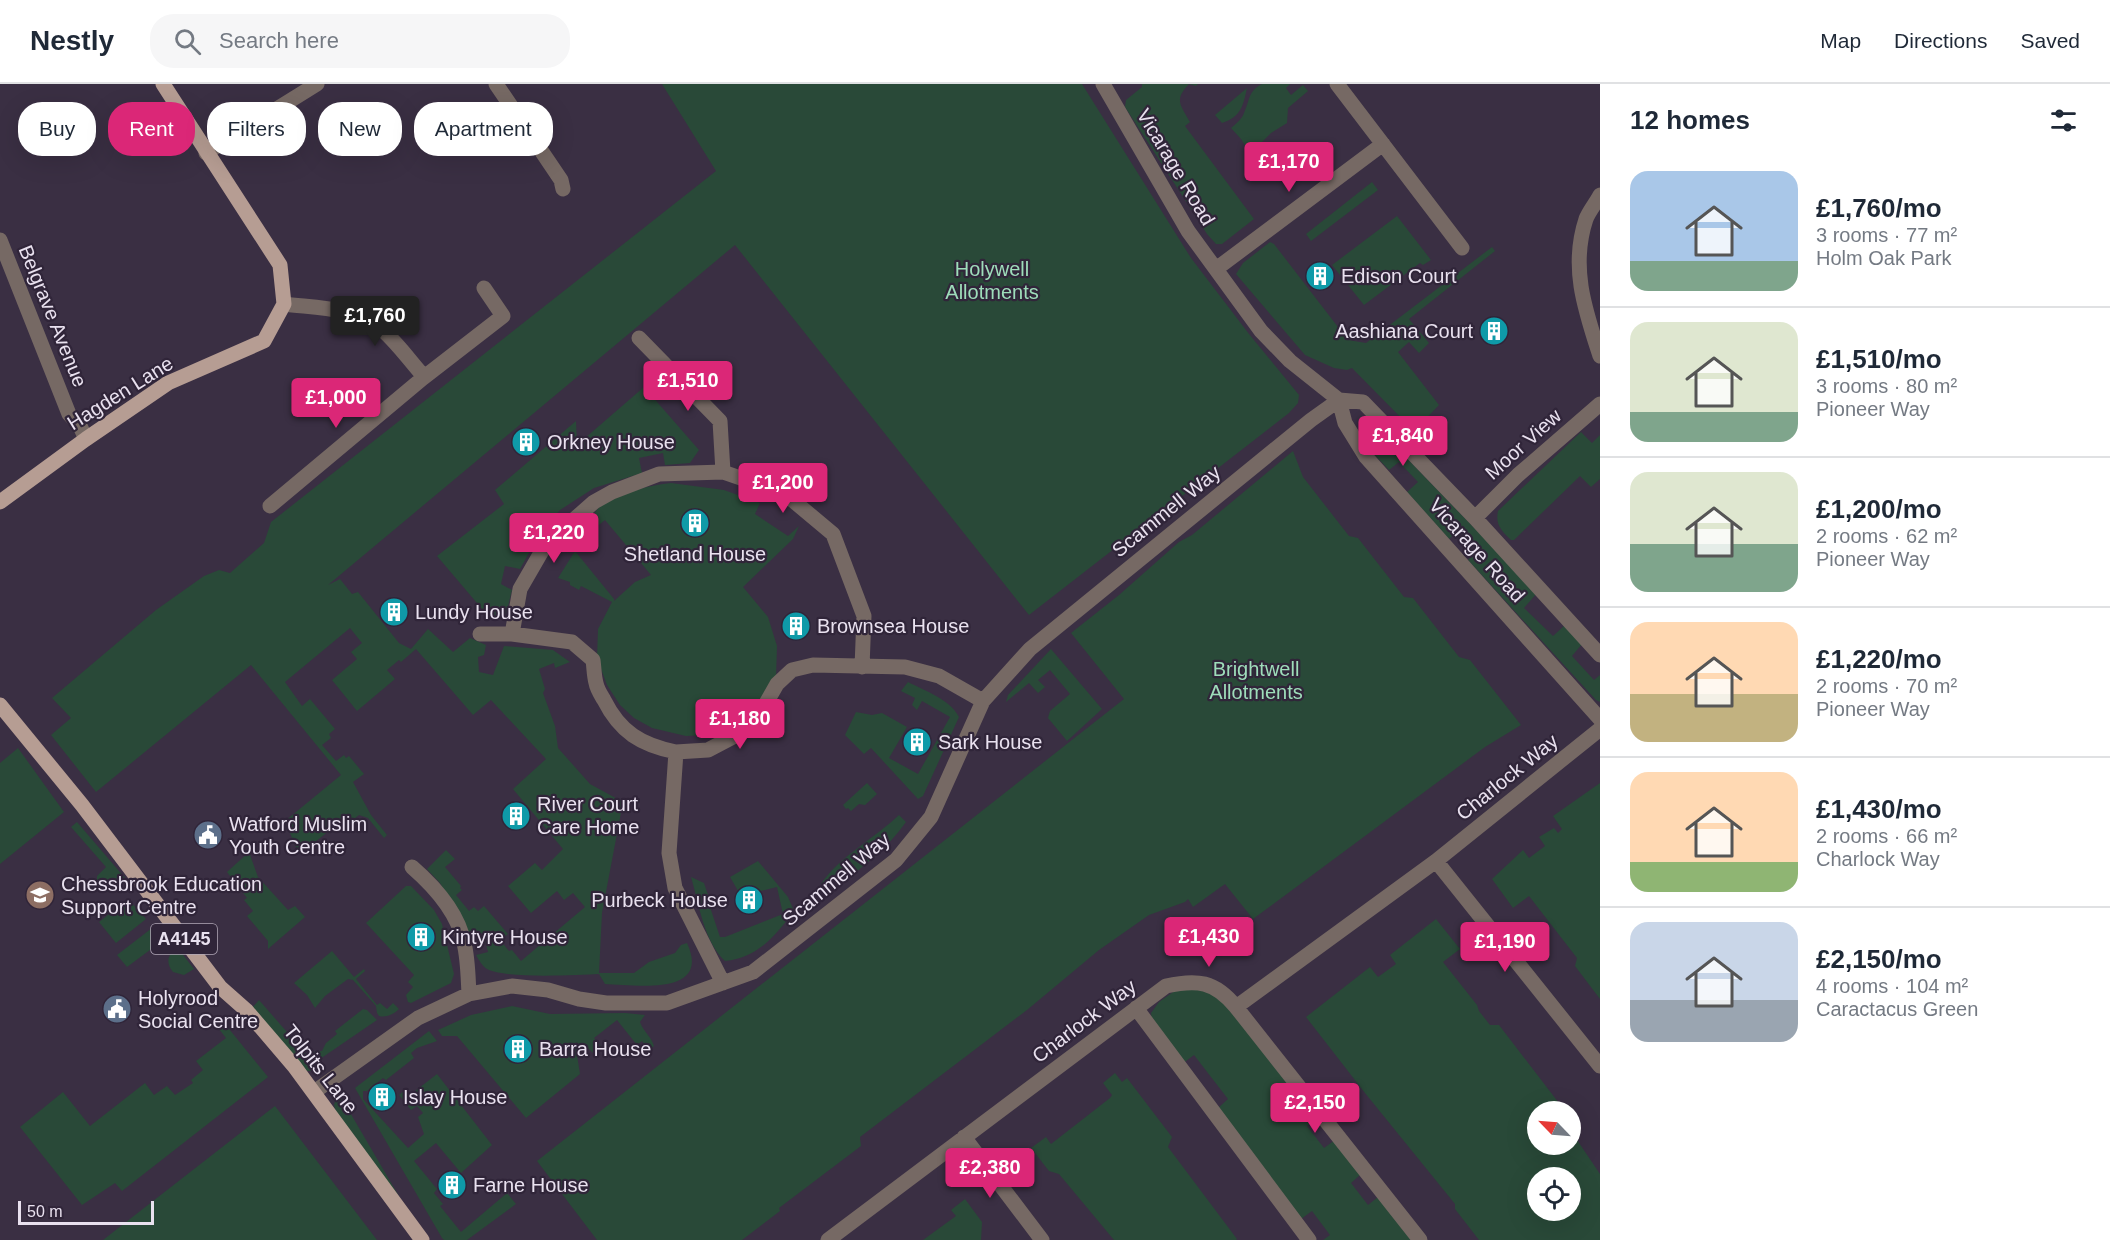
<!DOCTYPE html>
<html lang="en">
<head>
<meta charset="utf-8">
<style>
  body { margin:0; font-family:Helvetica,sans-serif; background:#f6f6f7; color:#1f2937; height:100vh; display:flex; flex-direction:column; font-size:22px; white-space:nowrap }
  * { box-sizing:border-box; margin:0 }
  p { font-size:20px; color:#747a83 }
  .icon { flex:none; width:33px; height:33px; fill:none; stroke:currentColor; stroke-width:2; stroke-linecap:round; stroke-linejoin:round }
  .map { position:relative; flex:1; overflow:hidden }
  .details { display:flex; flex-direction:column; background:#fff; width:510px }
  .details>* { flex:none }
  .banner { position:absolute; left:18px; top:18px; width:570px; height:54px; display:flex; gap:12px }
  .needle { width:39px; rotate:295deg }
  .fabs { position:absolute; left:1527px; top:1017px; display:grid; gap:12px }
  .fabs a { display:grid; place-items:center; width:54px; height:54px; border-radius:50%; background:#fff; box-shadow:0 6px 24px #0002; font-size:30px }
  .scale { position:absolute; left:18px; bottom:15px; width:136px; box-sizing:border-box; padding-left:6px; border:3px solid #e9e1ef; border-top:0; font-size:16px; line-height:21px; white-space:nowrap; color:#e9e1ef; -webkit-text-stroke:4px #302539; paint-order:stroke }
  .price { position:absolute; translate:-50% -51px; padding:0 14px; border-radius:6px; background:#db2777; color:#fff; font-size:20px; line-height:39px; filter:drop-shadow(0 2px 3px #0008) }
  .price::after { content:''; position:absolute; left:50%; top:36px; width:18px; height:14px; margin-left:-9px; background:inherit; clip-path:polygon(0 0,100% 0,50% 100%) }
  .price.current { background:#222; color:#fff }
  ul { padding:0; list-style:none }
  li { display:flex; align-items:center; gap:18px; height:150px; padding:0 30px }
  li+li { border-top:2px solid #e0e1e3 }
  li span { display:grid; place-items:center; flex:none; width:168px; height:120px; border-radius:18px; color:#555 }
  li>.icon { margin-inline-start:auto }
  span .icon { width:72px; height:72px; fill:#fffc; stroke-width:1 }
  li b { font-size:26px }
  h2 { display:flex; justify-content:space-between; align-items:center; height:72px; padding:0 30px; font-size:26px }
  .pill { padding:0 21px; border-radius:24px; background:#fff; box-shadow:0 6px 24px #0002; font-size:21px; line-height:54px }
  .pill.current { background:#db2777; color:#fff }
  header { display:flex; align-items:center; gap:36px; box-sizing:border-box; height:84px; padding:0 30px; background:#fff; border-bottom:2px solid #e0e1e3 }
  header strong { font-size:28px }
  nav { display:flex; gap:33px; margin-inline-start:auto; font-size:21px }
  .search { width:420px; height:54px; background:#f6f6f7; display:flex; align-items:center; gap:15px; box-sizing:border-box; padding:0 21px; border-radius:24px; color:#747a83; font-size:22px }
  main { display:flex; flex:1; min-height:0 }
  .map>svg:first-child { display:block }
</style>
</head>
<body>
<header>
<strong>Nestly</strong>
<div class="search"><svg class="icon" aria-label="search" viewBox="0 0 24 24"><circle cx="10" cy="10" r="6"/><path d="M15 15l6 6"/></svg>Search here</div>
<nav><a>Map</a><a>Directions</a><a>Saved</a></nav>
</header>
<main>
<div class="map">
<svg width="1600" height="1156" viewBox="0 0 1600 1156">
  <rect width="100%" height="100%" fill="#3a2f43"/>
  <path fill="#294938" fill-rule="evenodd" d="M 662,0 L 1082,0 L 1191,174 L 1249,250 L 1299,311 L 1298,319 L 1289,329 L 1029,531 L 735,161 L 328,501 L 340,495 L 352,510 L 358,508 L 399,559 L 411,565 L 428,545 L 453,568 L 470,554 L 486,561 L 484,571 L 478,573 L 479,588 L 493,591 L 504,562 L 553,566 L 570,578 L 555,584 L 554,579 L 539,585 L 545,605 L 543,609 L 555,642 L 558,664 L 590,700 L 623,718 L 602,829 L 599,889 L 634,889 L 649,878 L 675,869 L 681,861 L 687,859 C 712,913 635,901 605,900 L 599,890 C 575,891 507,895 487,885 C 482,882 479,876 476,871 L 488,868 L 483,849 L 471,852 L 440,799 L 427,785 L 446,766 L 455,775 L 445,783 L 461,802 L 460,804 L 462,806 L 456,811 L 469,827 L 474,823 L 478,827 L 484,822 L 508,850 L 500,856 L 509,867 L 512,866 L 521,877 L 585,823 L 573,809 L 564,816 L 557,807 L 531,829 L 508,802 L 535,779 L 542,786 L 563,765 L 513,705 L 546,675 L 491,616 L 473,631 L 416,565 L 401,578 L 399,576 L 387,586 L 395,595 L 357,627 L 332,596 L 357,575 L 351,568 L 362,559 L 350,544 L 285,598 L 302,622 L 310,615 L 335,645 L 329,650 L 331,654 L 322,661 L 336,677 L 344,671 L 346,674 L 349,672 L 364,690 L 353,698 L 371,731 L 387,751 L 384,754 L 368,734 L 359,731 L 336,749 L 329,747 L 301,769 L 296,763 L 285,737 L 341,691 L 251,581 L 96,708 L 51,651 L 71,634 L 52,614 L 156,526 L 204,492 L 219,486 L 230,489 L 264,459 L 271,438 L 716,87 Z
    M 1142,0 L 1198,0 L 1196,2 L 1189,0 C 1174,16 1180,20 1190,38 L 1185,42 L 1254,135 L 1222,160 L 1216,160 L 1207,150 L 1125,23 L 1126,16 L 1142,3 Z
    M 1262,0 L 1290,0 L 1286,4 L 1291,11 L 1303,1 L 1308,7 L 1288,24 L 1287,39 L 1271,49 L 1255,65 L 1249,68 L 1241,55 L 1231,44 C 1236,40 1242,35 1244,29 C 1250,16 1248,7 1262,0 Z
    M 1247,4 C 1243,22 1241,33 1222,39 L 1215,31 Z
    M 1372,98 L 1378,106 L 1311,157 L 1306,150 Z
    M 1397,132 L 1431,176 L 1423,181 L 1420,179 L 1364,221 L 1332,181 Z
    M 1270,158 L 1274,160 L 1348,256 L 1366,259 L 1492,163 L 1495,167 L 1409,235 L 1429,259 L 1419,269 L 1409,258 L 1398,268 L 1439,321 L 1414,347 L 1352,284 L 1347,286 L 1334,284 L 1305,271 L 1236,190 L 1243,179 Z
    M 644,303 L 699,366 L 690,379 L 665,381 L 663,369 L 639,374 L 642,389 L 594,404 L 560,426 L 539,451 L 520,485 L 505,482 L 501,500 L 512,506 L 506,530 L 497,535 L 488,532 L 437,472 L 504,420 L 495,406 L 576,337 L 577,361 Z
    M 1366,332 L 1537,509 L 1524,524 L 1553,552 L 1564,542 L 1582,560 L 1572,572 L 1594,596 L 1600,591 L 1600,618 L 1596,616 L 1468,476 L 1477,465 L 1458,446 L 1449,455 L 1407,408 L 1418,398 L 1399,378 L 1389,386 C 1377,373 1359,357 1360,338 Z
    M 1581,348 L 1592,359 L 1600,351 L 1600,395 L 1591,403 L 1580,392 L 1514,456 L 1511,456 C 1502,447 1495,441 1498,427 Z
    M 1293,367 L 1303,393 L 1349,452 L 1358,454 L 1404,513 L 1413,514 L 1459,573 L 1470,576 L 1521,641 L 1485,663 L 1253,835 L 1225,800 L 1193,823 L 1188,815 L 1185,818 L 1149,831 L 1099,866 L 1027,926 L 860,1053 L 861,1062 L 779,1124 L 780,1127 L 742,1156 L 597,1156 L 537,1077 L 1124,615 L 1071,549 L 1119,511 L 1179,458 L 1192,451 Z
    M 671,399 L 724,406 L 760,419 L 755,430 L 788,452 L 799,442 L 793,455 L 743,503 L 768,533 L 777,562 L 776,593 L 745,639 L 727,648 L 706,651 L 686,652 L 652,644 L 634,634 L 620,621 L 607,601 L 597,574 L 598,545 L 612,518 L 581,502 L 579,506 L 570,501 L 570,498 L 558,494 L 575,467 L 614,515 L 614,517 L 635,498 L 651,491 L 605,436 L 594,445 C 593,438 592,432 596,427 C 609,410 652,401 671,399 Z
    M 1051,565 L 1102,625 L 1067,657 L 1048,634 L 1050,627 L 1070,610 L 1050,586 L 1038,596 L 1045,603 L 1038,609 L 1029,599 L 1006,618 L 1008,611 Z
    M 908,598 C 925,607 950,615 959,633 L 923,712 L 918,715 L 871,664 L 864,670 L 845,651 L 856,628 L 872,631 L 882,629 L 907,643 L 889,674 L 918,690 L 950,633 L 922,617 L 917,626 L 912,621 L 915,614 L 901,607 Z
    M 18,664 L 64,728 L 0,780 L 0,679 Z
    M 867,699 L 877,710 L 865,721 L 859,720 L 851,727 L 848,724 L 846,725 L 843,721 Z
    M 1600,699 L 1600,915 L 1575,882 L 1577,874 L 1529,812 L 1513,824 L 1492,795 L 1523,766 L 1529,774 L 1545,762 L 1539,753 L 1554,744 L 1558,749 L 1562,745 L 1553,732 Z
    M 899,731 L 906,738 C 888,764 860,785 835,805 L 825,803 L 821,800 C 839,773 875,754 899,731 Z
    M 77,738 L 125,794 L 109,808 L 105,807 L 97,796 L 97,792 L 106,783 L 71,743 Z
    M 249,768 L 258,793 L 288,826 L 295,822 L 305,833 L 268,865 L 268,857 L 247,832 L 253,827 L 244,816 L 247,814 L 227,788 Z
    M 758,777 L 788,813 L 794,827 C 776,851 758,874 725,877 C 704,858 699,820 691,793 L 704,799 L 708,811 L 716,812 L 720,821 L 710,823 L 720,853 L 725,853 L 783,830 L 777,803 L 741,812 L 730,793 Z
    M 406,802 L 411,802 L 434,826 L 442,840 L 454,890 L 451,899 L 411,919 L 408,918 L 406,911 L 413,903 L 408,898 L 414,891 L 366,839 Z
    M 128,815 L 146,835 L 116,859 L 99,838 Z
    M 1436,835 L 1460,865 L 1443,878 L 1477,921 L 1479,927 L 1490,941 L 1499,941 L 1565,1027 L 1538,1028 L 1538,1060 L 1570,1060 L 1571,1047 L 1600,1090 L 1600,1156 L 1479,1156 L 1455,1125 L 1455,1120 L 1365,1009 L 1306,933 L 1370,883 L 1378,893 L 1396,880 L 1390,871 ZM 1538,1094 L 1570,1094 L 1570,1126 L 1538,1126 Z
    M 152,844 L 162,857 L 127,883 L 117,871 Z
    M 177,863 L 194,885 L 184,891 L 173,888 C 165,878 168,871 177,863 Z
    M 332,867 L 354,893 L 364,885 L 365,887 L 356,895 L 377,921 L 380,919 L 387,925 L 393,919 L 399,925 C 394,930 386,934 379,932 L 377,929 L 376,922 L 353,896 L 348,895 L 325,912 L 315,924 L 307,911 L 294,899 Z
    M 1216,905 L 1317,1034 L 1307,1042 L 1324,1064 L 1335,1056 L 1360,1091 L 1351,1099 L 1368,1121 L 1378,1113 L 1411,1156 L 1323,1156 L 1330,1151 L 1312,1127 L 1301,1135 L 1217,1025 L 1228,1015 L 1194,971 L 1182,980 L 1152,937 L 1151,929 L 1159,918 L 1176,906 Z
    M 259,916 L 321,987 L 307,987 L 298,981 L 251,925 Z
    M 512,922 L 550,930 L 625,929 L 645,931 L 640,938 C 643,947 651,952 654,962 L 649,966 L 642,957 L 637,961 L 617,936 L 594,954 L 601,962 L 593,969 L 587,963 L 577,971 L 580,990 L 526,1034 L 457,952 L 442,952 L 438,946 L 471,931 Z
    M 363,925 L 367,926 L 377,936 L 320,975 L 313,968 L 322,967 L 326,959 L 337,950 L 335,947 Z
    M 221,935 L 268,993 L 122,1107 L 115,1099 L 82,1121 L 20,1043 L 63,1008 L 90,1042 L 145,999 L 154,1011 L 167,1002 L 175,1011 L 193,999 L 191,996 L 203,986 L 196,977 L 226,954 L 215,940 Z
    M 429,947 L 437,957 L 417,964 L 411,969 L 414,974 L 386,996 L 383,994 L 367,1007 L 363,1007 L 363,1015 L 408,1064 L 424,1050 L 418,1033 L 423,1029 L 417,1022 L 411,1026 L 399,1011 L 406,1005 L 410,1011 L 437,990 L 492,1061 L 461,1089 L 436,1059 L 414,1077 L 437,1105 L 434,1109 L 443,1120 L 440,1122 L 461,1148 L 507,1109 L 516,1120 L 467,1156 L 444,1156 L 442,1154 L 355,1004 Z
    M 1115,989 L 1122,998 L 1127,994 L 1172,1053 L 1168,1063 L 1237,1155 L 1236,1156 L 1114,1156 L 1059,1090 L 1049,1087 L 1031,1064 L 1046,1053 L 1051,1060 L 1110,1014 L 1112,1011 L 1103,999 Z
    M 338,1008 L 400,1114 L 337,1031 L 334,1021 Z
    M 275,1022 L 377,1156 L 103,1156 Z
    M 965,1115 L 982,1138 L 981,1156 L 923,1156 L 956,1132 L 951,1126 Z"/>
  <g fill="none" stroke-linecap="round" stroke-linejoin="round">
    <path stroke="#766964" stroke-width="15" d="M 496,0 L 561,96 L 563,105
      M 1103,0 L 1188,147 L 1261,247 L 1290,277 L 1339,316 L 1363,318 L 1475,434 L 1600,571
      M 1337,0 L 1462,164
      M 206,69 L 317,0
      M 1600,111 C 1596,119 1589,127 1586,135 C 1570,183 1585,226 1600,272
      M 0,156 L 69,330 L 80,342 L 86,355
      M 1216,185 L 1383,60
      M 284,220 C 314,224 353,223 379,243 C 394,255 407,273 420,288 L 423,294
      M 639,254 L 720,337 L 723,388
      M 1339,316 L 1345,339 L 1366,373 L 1600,635
      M 270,422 L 423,294 L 503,232 L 484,204
      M 1475,434 L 1518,391 L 1600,320
      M 480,550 L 512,550 L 572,558 L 593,576 C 594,583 594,592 596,599 C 597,605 601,611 604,616 C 620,648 641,661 676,668
      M 512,550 L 520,505 L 546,460 L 594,418 L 612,408 L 659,390 L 723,388 L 784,409 L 833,450 L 864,532 L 862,583
      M 1436,777 L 1600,982
      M 412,783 C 435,803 458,828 464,859 C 468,875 468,893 469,910
      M 723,899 L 675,804 L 669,769 L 676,668 L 708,666 L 746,646 L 761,628 L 777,600 L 792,586 L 813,581 L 905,583 L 939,592 L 983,617
      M 1236,923 L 1420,1156
      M 1136,924 L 1309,1156
      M 314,1008 L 418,934 L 469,910 L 512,902 L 548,906 L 579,915 L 606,919 L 667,919 L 753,888 L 896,776 L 931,733 L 983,617 L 1030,565 L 1311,336 L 1339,316
      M 964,1053 L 1042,1156
      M 828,1156 L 1166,902 C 1197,895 1215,897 1236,923 L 1436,777 L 1600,645"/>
    <path stroke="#b69d93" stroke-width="15" d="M 0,418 L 86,355 L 168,299 L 264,257 L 284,220 L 280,181 L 163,0
      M 0,621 L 82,721 L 220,903 L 246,926 L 294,982 L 422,1156"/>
  </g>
  <defs>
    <g id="building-disc" transform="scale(1.5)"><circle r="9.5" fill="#0f9aa8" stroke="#302539"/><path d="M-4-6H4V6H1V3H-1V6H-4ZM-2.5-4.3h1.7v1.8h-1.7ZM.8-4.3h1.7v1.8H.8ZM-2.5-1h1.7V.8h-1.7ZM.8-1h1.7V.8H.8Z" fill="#fff"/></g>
    <g id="civic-disc" transform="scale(1.5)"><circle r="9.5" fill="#5c6f8a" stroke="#302539"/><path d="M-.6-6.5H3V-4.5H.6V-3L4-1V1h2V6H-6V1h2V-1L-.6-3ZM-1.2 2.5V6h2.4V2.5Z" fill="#fff"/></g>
    <g id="school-disc" transform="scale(1.5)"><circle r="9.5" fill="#8d6e63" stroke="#302539"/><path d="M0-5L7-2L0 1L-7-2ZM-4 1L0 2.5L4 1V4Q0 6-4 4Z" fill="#fff"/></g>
  </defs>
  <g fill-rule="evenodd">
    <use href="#building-disc" x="1320" y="192"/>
    <use href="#building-disc" x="1494" y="247"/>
    <use href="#building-disc" x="526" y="358"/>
    <use href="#building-disc" x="695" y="439"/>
    <use href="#building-disc" x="394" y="528"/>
    <use href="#building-disc" x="796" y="542"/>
    <use href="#building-disc" x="917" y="658"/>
    <use href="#building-disc" x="516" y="732"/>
    <use href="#civic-disc" x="208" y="751"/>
    <use href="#school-disc" x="40" y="811"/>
    <use href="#building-disc" x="749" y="816"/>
    <use href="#building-disc" x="421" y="853"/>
    <use href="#civic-disc" x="117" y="925"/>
    <use href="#building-disc" x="518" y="965"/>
    <use href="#building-disc" x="382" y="1013"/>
    <use href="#building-disc" x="452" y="1101"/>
  </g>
  <g text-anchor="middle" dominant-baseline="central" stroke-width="4.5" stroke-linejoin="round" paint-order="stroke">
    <rect fill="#302539" stroke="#b2a9b8" stroke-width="1.5" x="151" y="840" width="66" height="30" rx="4.5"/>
    <g font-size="18" font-weight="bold" fill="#e9e1ef">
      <text x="184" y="855">A4145</text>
    </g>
    <g font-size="20" fill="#e9e1ef" stroke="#302539">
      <text transform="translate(1176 83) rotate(59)">Vicarage Road</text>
      <text transform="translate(53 232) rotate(68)">Belgrave Avenue</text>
      <text transform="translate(120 309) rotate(-32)">Hagden Lane</text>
      <text transform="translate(1523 360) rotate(-42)">Moor View</text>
      <text transform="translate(1166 427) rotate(-39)">Scammell Way</text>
      <text transform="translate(1477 466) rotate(48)">Vicarage Road</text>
      <text transform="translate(1507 693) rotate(-39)">Charlock Way</text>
      <text transform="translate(836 795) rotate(-40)">Scammell Way</text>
      <text transform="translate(1084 937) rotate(-37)">Charlock Way</text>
      <text transform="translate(321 985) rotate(52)">Tolpits Lane</text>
    </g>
    <g font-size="20" fill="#9eddba" stroke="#302539">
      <text x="992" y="185">Holywell<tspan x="992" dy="23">Allotments</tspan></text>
      <text x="1256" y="585">Brightwell<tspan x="1256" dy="23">Allotments</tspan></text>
    </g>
    <g font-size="20" fill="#e9e1ef" stroke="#302539" text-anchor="start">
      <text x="1341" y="192">Edison Court</text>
      <text x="1473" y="247" text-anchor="end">Aashiana Court</text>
      <text x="547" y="358">Orkney House</text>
      <text x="695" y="470" text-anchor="middle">Shetland House</text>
      <text x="415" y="528">Lundy House</text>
      <text x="817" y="542">Brownsea House</text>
      <text x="938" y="658">Sark House</text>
      <text x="537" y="720">River Court<tspan x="537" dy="23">Care Home</tspan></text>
      <text x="229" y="740">Watford Muslim<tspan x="229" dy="23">Youth Centre</tspan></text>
      <text x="61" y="800">Chessbrook Education<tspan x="61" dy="23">Support Centre</tspan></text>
      <text x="728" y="816" text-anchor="end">Purbeck House</text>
      <text x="442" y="853">Kintyre House</text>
      <text x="138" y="914">Holyrood<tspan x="138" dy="23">Social Centre</tspan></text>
      <text x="539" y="965">Barra House</text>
      <text x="403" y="1013">Islay House</text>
      <text x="473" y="1101">Farne House</text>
    </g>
  </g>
</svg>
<div class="fabs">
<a><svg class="needle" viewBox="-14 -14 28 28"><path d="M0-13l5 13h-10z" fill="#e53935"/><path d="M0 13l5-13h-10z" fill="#747a83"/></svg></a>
<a><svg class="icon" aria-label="locate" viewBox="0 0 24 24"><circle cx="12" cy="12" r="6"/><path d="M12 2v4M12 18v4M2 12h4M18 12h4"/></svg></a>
</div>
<div class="scale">50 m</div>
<b class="price" style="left:1289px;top:109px">£1,170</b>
<b class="price current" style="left:375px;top:263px">£1,760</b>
<b class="price" style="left:688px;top:328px">£1,510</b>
<b class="price" style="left:336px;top:345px">£1,000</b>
<b class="price" style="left:1403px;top:383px">£1,840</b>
<b class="price" style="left:783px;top:430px">£1,200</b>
<b class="price" style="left:554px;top:480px">£1,220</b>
<b class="price" style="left:740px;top:666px">£1,180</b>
<b class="price" style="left:1209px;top:884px">£1,430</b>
<b class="price" style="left:1505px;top:889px">£1,190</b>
<b class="price" style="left:1315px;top:1050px">£2,150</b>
<b class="price" style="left:990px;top:1115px">£2,380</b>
<div class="banner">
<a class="pill">Buy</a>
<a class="pill current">Rent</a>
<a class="pill">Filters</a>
<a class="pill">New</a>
<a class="pill">Apartment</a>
</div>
</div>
<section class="details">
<h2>12 homes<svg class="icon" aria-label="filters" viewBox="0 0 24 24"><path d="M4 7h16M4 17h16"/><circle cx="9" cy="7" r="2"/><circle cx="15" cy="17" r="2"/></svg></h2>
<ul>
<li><span style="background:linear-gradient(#a9c7e8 75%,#7fa58c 0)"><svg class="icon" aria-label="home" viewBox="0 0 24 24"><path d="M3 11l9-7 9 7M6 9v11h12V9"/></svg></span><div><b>£1,760/mo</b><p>3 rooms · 77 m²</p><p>Holm Oak Park</p></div></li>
<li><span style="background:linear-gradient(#dfe7d0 75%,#7fa58c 0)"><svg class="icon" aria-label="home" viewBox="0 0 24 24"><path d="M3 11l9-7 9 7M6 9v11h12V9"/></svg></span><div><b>£1,510/mo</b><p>3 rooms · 80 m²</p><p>Pioneer Way</p></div></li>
<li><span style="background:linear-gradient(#dfe7d0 60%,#7fa58c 0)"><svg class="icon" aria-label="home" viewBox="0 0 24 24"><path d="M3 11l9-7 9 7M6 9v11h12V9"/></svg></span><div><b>£1,200/mo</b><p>2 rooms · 62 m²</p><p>Pioneer Way</p></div></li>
<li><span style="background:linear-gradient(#ffd9b3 60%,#c2b280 0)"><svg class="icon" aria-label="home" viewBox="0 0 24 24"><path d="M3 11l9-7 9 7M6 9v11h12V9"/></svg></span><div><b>£1,220/mo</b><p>2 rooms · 70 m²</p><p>Pioneer Way</p></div></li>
<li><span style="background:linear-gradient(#ffd9b3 75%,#8fb573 0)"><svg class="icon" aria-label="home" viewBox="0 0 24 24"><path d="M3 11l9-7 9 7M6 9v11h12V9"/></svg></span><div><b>£1,430/mo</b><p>2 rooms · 66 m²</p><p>Charlock Way</p></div></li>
<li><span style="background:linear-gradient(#c9d6e8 65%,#9aa5b1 0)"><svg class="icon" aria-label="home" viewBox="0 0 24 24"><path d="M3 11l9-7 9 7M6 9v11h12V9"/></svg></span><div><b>£2,150/mo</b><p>4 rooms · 104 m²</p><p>Caractacus Green</p></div></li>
</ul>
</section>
</main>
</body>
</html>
